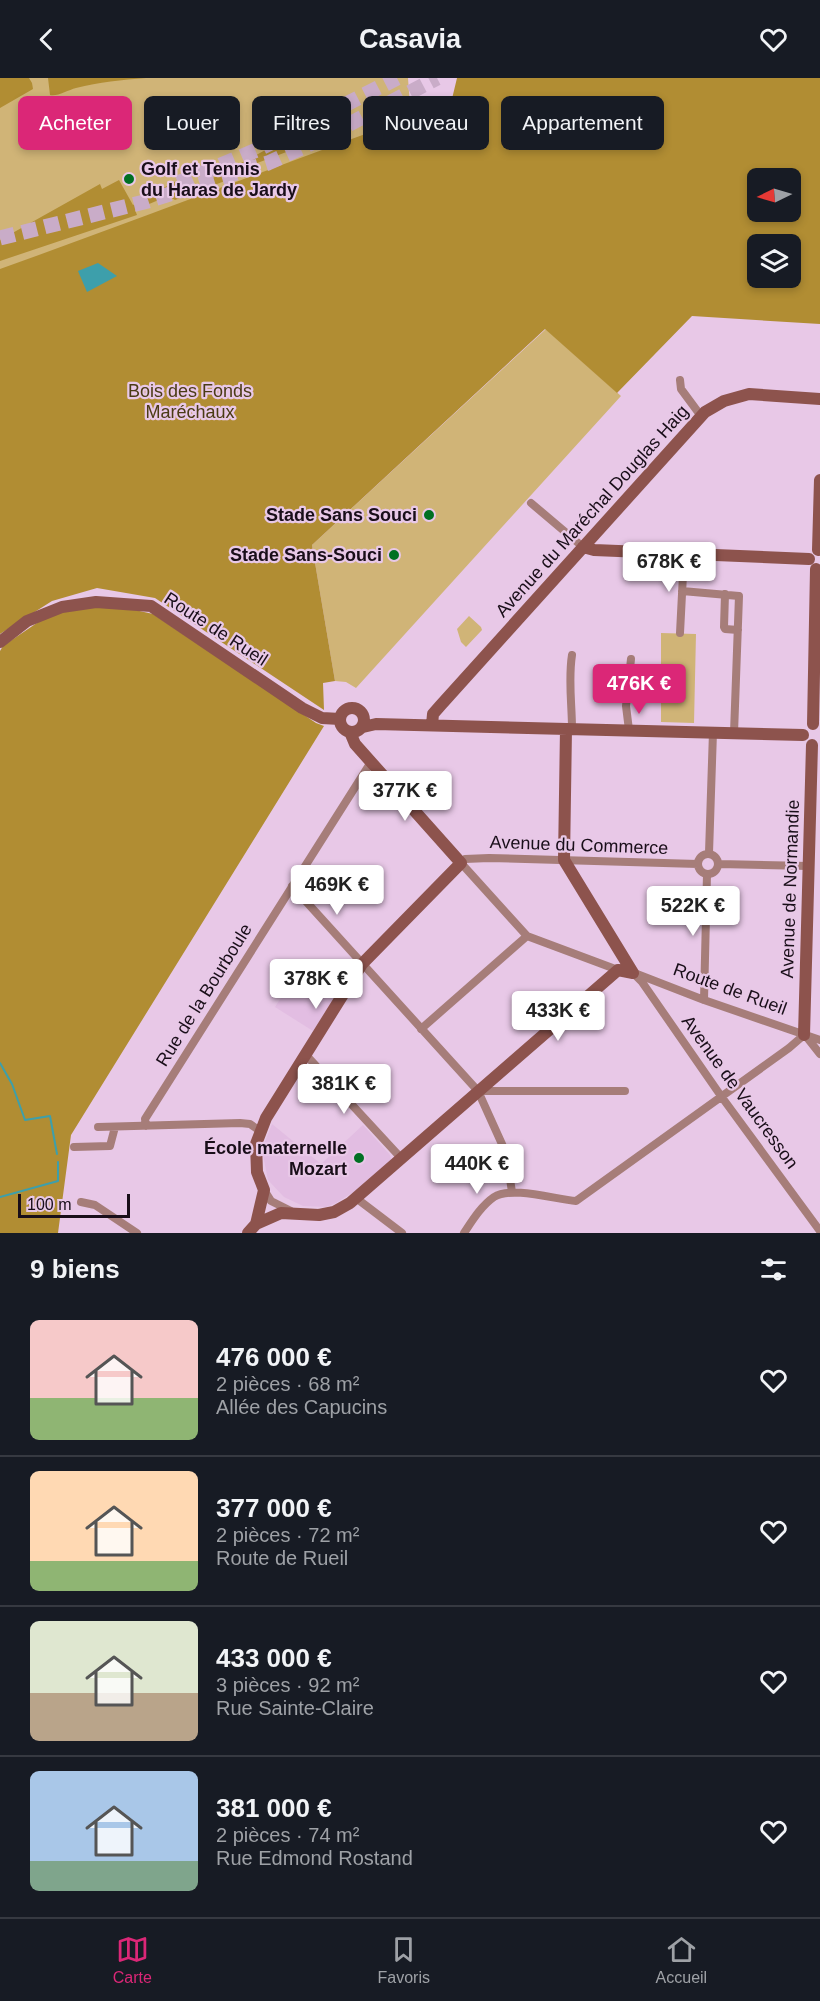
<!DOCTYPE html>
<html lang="fr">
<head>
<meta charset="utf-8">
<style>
  body { margin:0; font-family:Helvetica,sans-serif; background:#242831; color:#f1f3f6; height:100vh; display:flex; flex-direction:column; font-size:22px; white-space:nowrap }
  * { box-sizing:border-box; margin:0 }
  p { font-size:20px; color:#9ea1a6 }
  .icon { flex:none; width:33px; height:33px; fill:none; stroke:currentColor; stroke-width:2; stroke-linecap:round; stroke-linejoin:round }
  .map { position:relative; height:1155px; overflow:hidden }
  .drawer { display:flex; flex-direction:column; background:#171b24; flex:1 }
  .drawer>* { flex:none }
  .top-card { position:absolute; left:18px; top:18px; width:784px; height:54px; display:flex; gap:12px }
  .needle { width:39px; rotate:265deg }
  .controls { position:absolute; left:747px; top:90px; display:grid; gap:12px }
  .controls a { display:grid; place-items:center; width:54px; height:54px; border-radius:9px; background:#171b24; box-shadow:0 3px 9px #0003; font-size:30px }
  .scale { position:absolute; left:18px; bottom:15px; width:112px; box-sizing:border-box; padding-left:6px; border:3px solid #190e19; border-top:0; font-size:16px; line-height:21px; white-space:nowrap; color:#190e19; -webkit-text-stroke:4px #e8c8e7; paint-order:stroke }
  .price { position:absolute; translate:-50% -51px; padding:0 14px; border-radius:6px; background:#fff; color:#222; font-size:20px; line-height:39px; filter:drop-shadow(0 2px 3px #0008) }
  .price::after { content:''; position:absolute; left:50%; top:36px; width:18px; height:14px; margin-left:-9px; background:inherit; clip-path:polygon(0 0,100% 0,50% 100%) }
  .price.current { background:#db2777; color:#fff }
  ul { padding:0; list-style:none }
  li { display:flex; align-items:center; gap:18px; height:150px; padding:0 30px }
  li+li { border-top:2px solid #363941 }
  li span { display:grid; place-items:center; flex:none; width:168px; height:120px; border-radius:9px; color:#555 }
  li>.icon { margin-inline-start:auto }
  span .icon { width:72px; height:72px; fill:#fffc; stroke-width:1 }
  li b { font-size:26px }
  h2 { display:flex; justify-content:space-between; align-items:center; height:72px; padding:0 30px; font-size:26px }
  .chip { padding:0 21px; border-radius:9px; background:#171b24; box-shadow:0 3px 9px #0003; font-size:21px; line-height:54px }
  .chip.current { background:#db2777; color:#fff }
  header { display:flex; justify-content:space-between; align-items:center; height:78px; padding:0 30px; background:#171b24; font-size:27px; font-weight:800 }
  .dock { display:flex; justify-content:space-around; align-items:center; height:84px; border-top:2px solid #363941; background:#171b24; font-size:16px; color:#9ea1a6 }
  .dock a { display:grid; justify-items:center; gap:3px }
  .dock .current { color:#db2777 }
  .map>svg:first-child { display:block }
</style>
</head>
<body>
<header><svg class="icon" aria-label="back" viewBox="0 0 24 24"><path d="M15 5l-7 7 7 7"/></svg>Casavia<svg class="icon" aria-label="heart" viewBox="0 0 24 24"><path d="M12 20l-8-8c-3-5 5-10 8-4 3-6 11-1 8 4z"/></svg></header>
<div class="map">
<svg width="820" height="1155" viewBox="0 0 820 1155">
  <rect width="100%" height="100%" fill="#e8c8e7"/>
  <path fill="#e2bde2" d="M 296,896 L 334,920 L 313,953 L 275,929 Z
    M 272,1046 L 321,1086 L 363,1047 L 390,1077 L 391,1082 L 355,1113 L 336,1125 L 326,1129 L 303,1128 L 284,1119 L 268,1102 L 263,1077 L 264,1066 Z"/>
  <path fill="#d0b477" d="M 0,0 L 408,0 L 411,42 L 0,194 Z
    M 546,251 L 621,318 L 356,610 L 346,604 L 335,603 L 312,467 Z
    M 469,538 L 481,549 L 482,552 L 466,569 L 461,564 L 457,551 Z
    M 661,555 L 696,556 L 694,645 L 661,644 Z"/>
  <path fill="#b18d33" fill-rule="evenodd" d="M 0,0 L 29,0 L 32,5 L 33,11 L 0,30 Z
    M 48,0 L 146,0 C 122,2 99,4 76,10 C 68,12 57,19 50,17 Z
    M 457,0 L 820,0 L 820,246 L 692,238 L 617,315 L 545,251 L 312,467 L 335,603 L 323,605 L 324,632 L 155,520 L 97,510 L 52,523 L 0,556 L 0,191 C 151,137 300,79 451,25 ZM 758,100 L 790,100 L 790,134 L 758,134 ZM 758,166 L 790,166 L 790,200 L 758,200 Z
    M 296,18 L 308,21 L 311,25 L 329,60 L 299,73 L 297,70 L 236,93 L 238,98 L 175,122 L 168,118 L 135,132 L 137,137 L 0,183 L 0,162 L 100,106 L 102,111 L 119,102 L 133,127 L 176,103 L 184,116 C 213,99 243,85 272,68 L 261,48 L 299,24 Z
    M 99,524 L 153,536 L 316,645 L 324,648 L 71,1057 L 58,1155 L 0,1155 L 0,573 L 3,568 L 56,532 Z"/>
  <path fill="#3d9fab" d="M 98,185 L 117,198 L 87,214 L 78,193 Z"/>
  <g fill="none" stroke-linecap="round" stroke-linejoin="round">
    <path stroke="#3d9fab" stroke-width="2" d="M 0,985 L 12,1006 L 25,1042 L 50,1038 L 57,1076
      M 0,1119 L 58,1103 L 58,1084"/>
    <path stroke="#c9acc8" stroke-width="15" stroke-dasharray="15 8" stroke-linecap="butt" d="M 178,105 L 259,71 L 397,0
      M 0,160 L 148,123 L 268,85 L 321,61 L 437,0"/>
    <path stroke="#a67d79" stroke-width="8" d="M 680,302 L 681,311 L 701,338
      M 531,425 L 583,469
      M 682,513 L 739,518 L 734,655
      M 725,516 L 724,549 L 725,551 L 738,552
      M 680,555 L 684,477
      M 572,577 C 568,602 572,626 572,651
      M 629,652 L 626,628 L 631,581
      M 709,775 L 713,654
      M698 786a10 10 0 1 1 20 0a10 10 0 1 1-20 0Z
      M 719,786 L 809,788
      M 292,808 L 478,1013 L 506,1075 L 512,1114
      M 618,892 L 527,858 L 461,785 L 465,781 L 489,780 L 698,786
      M 633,895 L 642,904 L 721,1018 L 820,1153
      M 637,896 L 704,922 L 820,962
      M 704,922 L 707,796
      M 421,951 L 527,858
      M 805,957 L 820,976
      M 306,977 L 401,1080
      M 479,1013 L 625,1013
      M 146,1048 L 145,1041 L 371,684
      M 98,1049 L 240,1045 L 250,1046 L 260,1053
      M 74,1069 L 110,1068 L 115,1049
      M 264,1112 L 271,1123 L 291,1133
      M 356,1120 L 402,1155
      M 81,1124 L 95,1127 L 137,1155
      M 464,1155 C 472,1143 481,1128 494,1119 C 511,1108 554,1121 576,1123 L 789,970 L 804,957"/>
    <path stroke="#8d534d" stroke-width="12" d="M 583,469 L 594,472 L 809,481
      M 818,472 L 820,402
      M 0,564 L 27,543 L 62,529 L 96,524 L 151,528 L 302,630 L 322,640 L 340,641
      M340 642a12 12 0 1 1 24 0a12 12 0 1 1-24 0Z
      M 813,646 L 816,491
      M 432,647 L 433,636 L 440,628 L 705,334 L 724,323 L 749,316 L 820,321
      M 363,649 L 376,646 L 803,657
      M 566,651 L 564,782 L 633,895
      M 804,957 L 812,667
      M 256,1146 L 264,1112 L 257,1094 L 256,1066 L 266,1040 L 362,886 L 461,785 L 355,666 L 350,654
      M 248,1155 L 256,1146 L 281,1135 L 319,1137 L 334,1134 L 350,1125 L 618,892 L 633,895"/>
  </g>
  <g fill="#007023" stroke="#e8c8e7" stroke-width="2">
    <circle cx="129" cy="101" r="6"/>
    <circle cx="429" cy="437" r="6"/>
    <circle cx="394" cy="477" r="6"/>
    <circle cx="359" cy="1080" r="6"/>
  </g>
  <g text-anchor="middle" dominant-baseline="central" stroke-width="4.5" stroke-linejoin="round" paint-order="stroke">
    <g font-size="18" font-weight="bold" fill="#190e19" stroke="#e8c8e7" text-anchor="end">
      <text x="141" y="91" text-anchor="start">Golf et Tennis<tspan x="141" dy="21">du Haras de Jardy</tspan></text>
      <text x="417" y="437">Stade Sans Souci</text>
      <text x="382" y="477">Stade Sans-Souci</text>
      <text x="347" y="1070">École maternelle<tspan x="347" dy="21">Mozart</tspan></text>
    </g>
    <g font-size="18" fill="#4a3b15" stroke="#e8c8e7">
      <text x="190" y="313">Bois des Fonds<tspan x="190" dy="21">Maréchaux</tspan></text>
    </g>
    <g font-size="18" fill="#190e19" stroke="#e8c8e7">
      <text transform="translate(592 433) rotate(-48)">Avenue du Maréchal Douglas Haig</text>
      <text transform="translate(216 551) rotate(33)">Route de Rueil</text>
      <text transform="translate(579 767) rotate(2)">Avenue du Commerce</text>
      <text transform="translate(790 811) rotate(-88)">Avenue de Normandie</text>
      <text transform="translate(730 911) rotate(20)">Route de Rueil</text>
      <text transform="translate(204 917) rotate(-58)">Rue de la Bourboule</text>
      <text transform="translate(740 1014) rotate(54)">Avenue de Vaucresson</text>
    </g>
  </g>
</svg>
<div class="controls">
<a><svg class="needle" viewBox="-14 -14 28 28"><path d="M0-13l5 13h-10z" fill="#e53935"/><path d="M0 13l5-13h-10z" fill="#9ea1a6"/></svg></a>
<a><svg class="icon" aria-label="layers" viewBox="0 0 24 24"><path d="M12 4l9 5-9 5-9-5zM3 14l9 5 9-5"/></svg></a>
</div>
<div class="scale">100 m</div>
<b class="price" style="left:669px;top:515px">678K €</b>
<b class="price current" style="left:639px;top:637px">476K €</b>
<b class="price" style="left:405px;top:744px">377K €</b>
<b class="price" style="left:337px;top:838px">469K €</b>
<b class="price" style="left:693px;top:859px">522K €</b>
<b class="price" style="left:316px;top:932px">378K €</b>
<b class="price" style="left:558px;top:964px">433K €</b>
<b class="price" style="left:344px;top:1037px">381K €</b>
<b class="price" style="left:477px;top:1117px">440K €</b>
<div class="top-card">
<a class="chip current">Acheter</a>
<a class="chip">Louer</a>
<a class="chip">Filtres</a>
<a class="chip">Nouveau</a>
<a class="chip">Appartement</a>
</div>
</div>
<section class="drawer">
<h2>9 biens<svg class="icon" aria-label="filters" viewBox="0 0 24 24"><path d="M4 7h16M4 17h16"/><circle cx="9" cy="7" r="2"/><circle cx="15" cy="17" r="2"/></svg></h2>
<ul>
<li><span style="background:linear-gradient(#f6c9c9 65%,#8fb573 0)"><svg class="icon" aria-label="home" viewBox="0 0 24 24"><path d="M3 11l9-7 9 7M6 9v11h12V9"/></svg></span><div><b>476 000 €</b><p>2 pièces · 68 m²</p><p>Allée des Capucins</p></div><svg class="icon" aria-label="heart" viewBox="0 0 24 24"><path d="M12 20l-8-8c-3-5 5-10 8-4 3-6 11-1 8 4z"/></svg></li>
<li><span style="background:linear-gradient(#ffd9b3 75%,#8fb573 0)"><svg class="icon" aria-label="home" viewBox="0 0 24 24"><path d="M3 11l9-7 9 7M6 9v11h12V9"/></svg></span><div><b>377 000 €</b><p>2 pièces · 72 m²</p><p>Route de Rueil</p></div><svg class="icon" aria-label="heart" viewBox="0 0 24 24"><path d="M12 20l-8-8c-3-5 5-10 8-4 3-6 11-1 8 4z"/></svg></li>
<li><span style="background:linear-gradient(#dfe7d0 60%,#b9a48a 0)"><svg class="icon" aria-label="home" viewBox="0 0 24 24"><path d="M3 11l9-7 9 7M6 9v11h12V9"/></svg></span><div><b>433 000 €</b><p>3 pièces · 92 m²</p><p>Rue Sainte-Claire</p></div><svg class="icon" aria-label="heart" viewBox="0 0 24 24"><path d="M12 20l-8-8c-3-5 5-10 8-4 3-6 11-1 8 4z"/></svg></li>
<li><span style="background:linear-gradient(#a9c7e8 75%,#7fa58c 0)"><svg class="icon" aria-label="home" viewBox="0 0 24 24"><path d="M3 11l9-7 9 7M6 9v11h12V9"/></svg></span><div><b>381 000 €</b><p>2 pièces · 74 m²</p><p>Rue Edmond Rostand</p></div><svg class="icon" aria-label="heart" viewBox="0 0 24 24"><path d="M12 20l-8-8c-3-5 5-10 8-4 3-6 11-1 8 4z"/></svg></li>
</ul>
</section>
<nav class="dock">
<a class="current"><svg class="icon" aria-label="map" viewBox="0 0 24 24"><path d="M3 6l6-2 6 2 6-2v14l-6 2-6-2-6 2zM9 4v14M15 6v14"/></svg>Carte</a>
<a><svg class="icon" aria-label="saved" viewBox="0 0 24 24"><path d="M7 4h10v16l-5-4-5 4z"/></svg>Favoris</a>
<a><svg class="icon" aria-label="home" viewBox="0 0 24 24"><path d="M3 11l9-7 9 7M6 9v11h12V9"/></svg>Accueil</a>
</nav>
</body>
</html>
